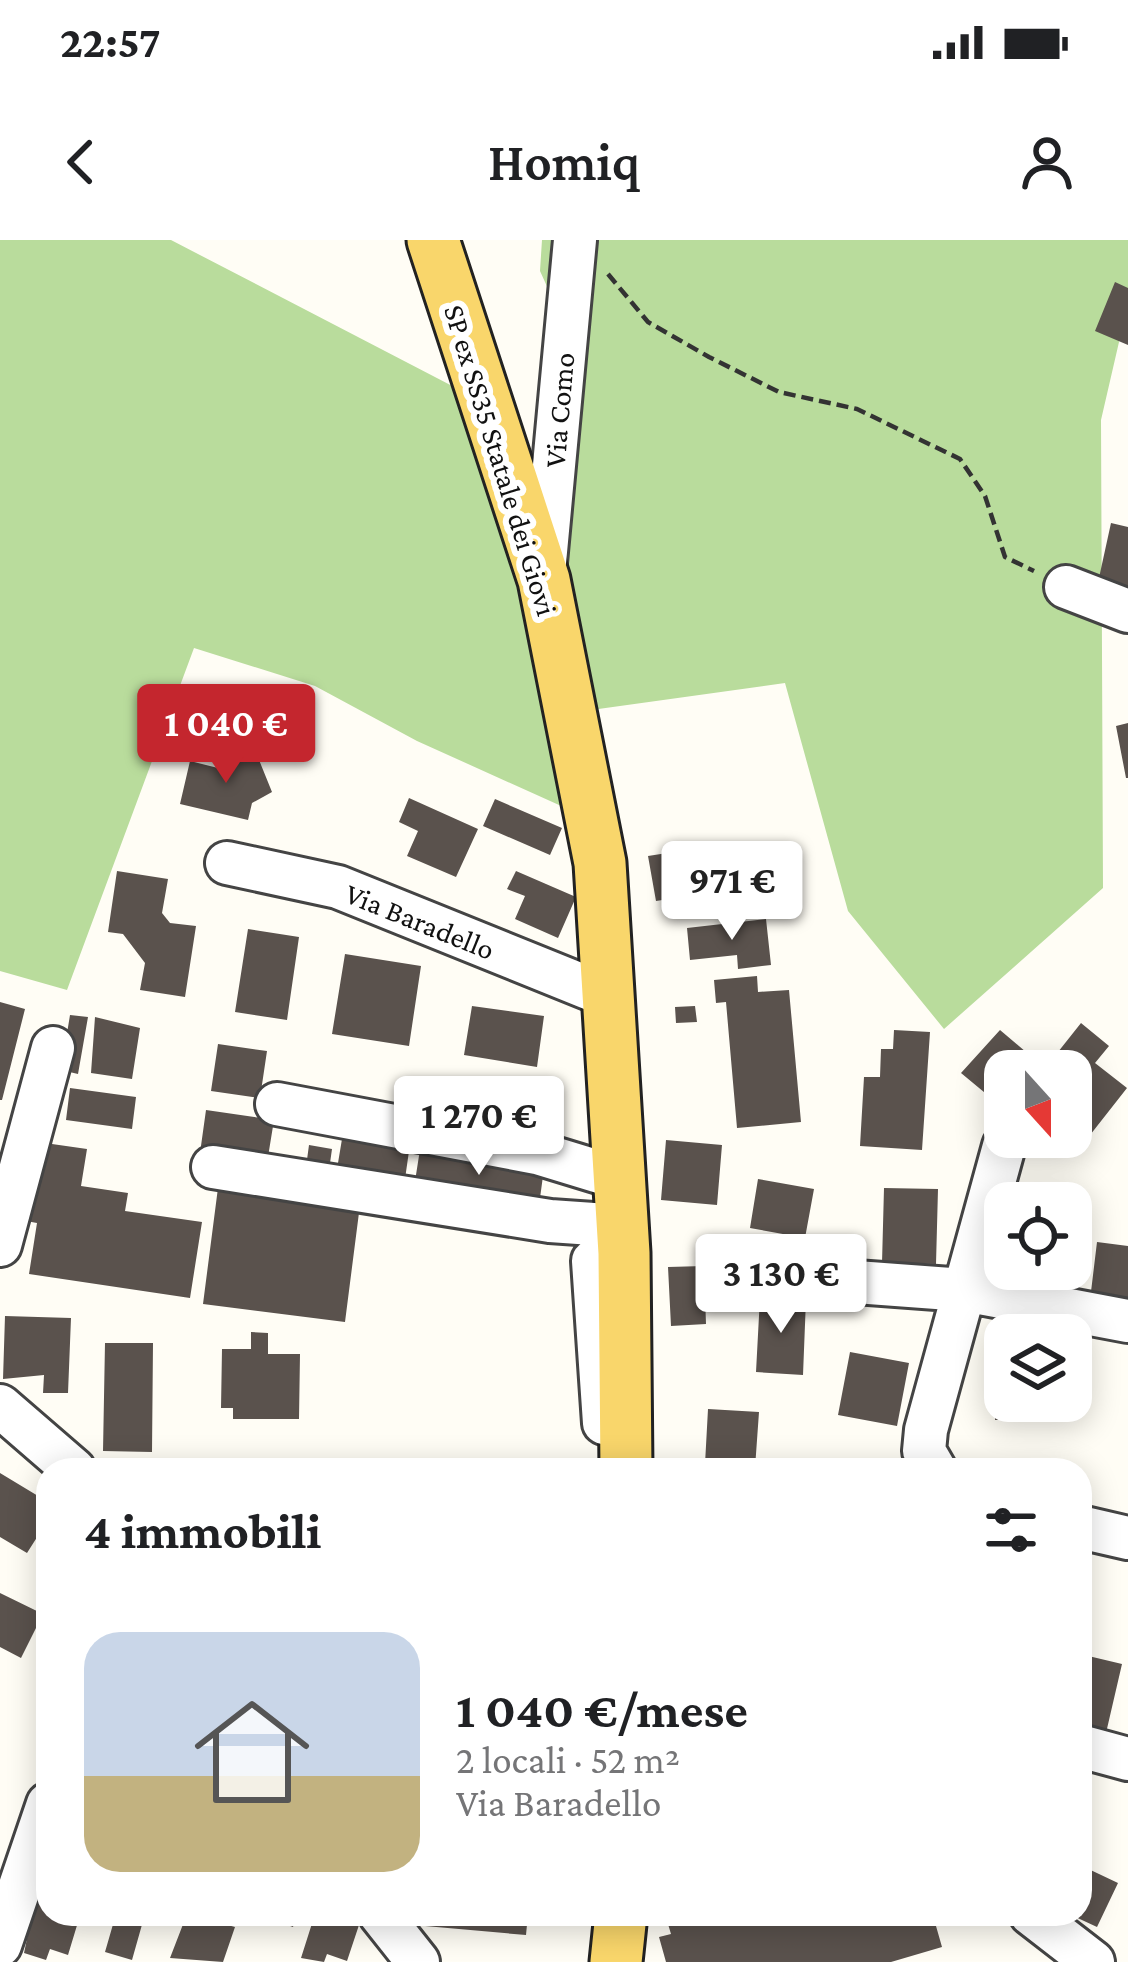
<!DOCTYPE html>
<html lang="it">
<head>
<meta charset="utf-8">
<style>
  body { margin:0; font-family:"Crimson Pro",serif; background:#f2f2f2; color:#202124; height:100vh; display:flex; flex-direction:column; font-size:45px; white-space:nowrap }
  * { box-sizing:border-box; margin:0 }
  p { font-size:39px; color:#757577 }
  .icon { flex:none; width:66px; height:66px; fill:none; stroke:currentColor; stroke-width:2; stroke-linecap:round; stroke-linejoin:round }
  .map { position:relative; flex:1; overflow:hidden }
  .side { position:absolute; left:36px; top:1218px; width:1056px; height:468px; display:flex; flex-direction:column; background:#fff; border-radius:36px; box-shadow:0 6px 30px #0003 }
  .side>* { flex:none }
  .needle { width:78px; rotate:159deg }
  .buttons { position:absolute; left:984px; top:810px; display:grid; gap:24px }
  .buttons a { display:grid; place-items:center; width:108px; height:108px; border-radius:24px; background:#fff; box-shadow:0 6px 30px #0003; font-size:60px }
  .price { position:absolute; translate:-50% -102px; padding:0 27px; border-radius:12px; background:#fff; color:#222; font-size:39px; line-height:78px; filter:drop-shadow(0 3px 6px #0008) }
  .price::after { content:''; position:absolute; left:50%; top:72px; width:36px; height:27px; margin-left:-18px; background:inherit; clip-path:polygon(0 0,100% 0,50% 100%) }
  .price.selected { background:#c4262e; color:#fff }
  ul { padding:0; list-style:none }
  li { display:flex; align-items:center; gap:36px; height:300px; padding:0 48px }
  li span { display:grid; place-items:center; flex:none; width:336px; height:240px; border-radius:36px; color:#555 }
  li>.icon { margin-inline-start:auto }
  span .icon { width:144px; height:144px; fill:#fffc; stroke-width:1 }
  li b { font-size:51px }
  h2 { display:flex; justify-content:space-between; align-items:center; height:144px; padding:0 48px; font-size:51px }
  .status { display:flex; justify-content:space-between; align-items:center; height:84px; padding:0 60px; background:#fff; direction:ltr }
  .status svg { height:33px; fill:currentColor }
  header { display:flex; justify-content:space-between; align-items:center; height:156px; padding:0 48px; background:#fff; font-size:54px; font-weight:600 }
  .map>svg:first-child { display:block }
</style>
</head>
<body>
<div class="status"><b>22:57</b><svg viewBox="0 0 49 12"><path d="M0 12V9h3v3zM5 12V6h3v6zM10 12V3h3v9zM15 12V0h3v12zM26 1h20v11H26zM47 4h2v5h-2z"/></svg></div>
<header><svg class="icon" aria-label="back" viewBox="0 0 24 24"><path d="M15 5l-7 7 7 7"/></svg>Homiq<svg class="icon" aria-label="person" viewBox="0 0 24 24"><circle cx="12" cy="8" r="4"/><path d="M4 21q1-7 8-7t8 7"/></svg></header>
<div class="map">
<svg width="1128" height="1722" viewBox="0 0 1128 1722">
  <rect width="100%" height="100%" fill="#fffdf5"/>
  <path fill="#b9dc9c" d="M 0,0 L 171,0 L 485,163 L 534,310 L 565,86 L 540,31 L 542,0 L 1128,0 L 1128,63 L 1101,180 L 1103,648 L 944,789 L 848,671 L 785,443 L 584,471 L 579,574 L 417,501 L 315,446 L 194,408 L 67,750 L 0,731 Z"/>
  <path fill="#5a524d" d="M 1115,42 L 1128,48 L 1128,105 L 1095,91 Z
    M 1111,283 L 1128,287 L 1128,354 L 1097,347 Z
    M 1128,483 L 1128,538 L 1126,538 L 1116,486 Z
    M 255,510 L 272,552 L 252,563 L 248,580 L 180,564 L 190,521 L 218,528 Z
    M 409,558 L 478,589 L 456,637 L 407,616 L 418,591 L 399,582 Z
    M 495,559 L 562,588 L 550,615 L 483,586 Z
    M 712,606 L 720,653 L 694,657 L 691,642 L 680,644 L 682,657 L 656,661 L 648,616 Z
    M 117,631 L 168,639 L 162,673 L 170,683 L 196,686 L 185,757 L 140,750 L 145,723 L 123,694 L 108,692 Z
    M 516,631 L 576,657 L 558,698 L 515,679 L 525,656 L 507,649 Z
    M 766,679 L 771,725 L 738,729 L 737,715 L 690,720 L 687,688 Z
    M 248,689 L 299,697 L 287,780 L 235,772 Z
    M 345,714 L 421,726 L 409,806 L 332,794 Z
    M 757,736 L 758,752 L 789,750 L 801,882 L 737,888 L 726,762 L 716,763 L 714,740 Z
    M 0,762 L 25,769 L 2,860 L 0,860 Z
    M 472,766 L 544,776 L 537,827 L 464,815 Z
    M 695,766 L 697,782 L 676,783 L 675,767 Z
    M 70,775 L 88,777 L 78,834 L 61,830 Z
    M 95,777 L 140,788 L 132,839 L 91,833 Z
    M 1081,783 L 1109,806 L 1095,823 L 1127,848 L 1083,904 L 1071,895 L 1071,859 L 1077,851 L 1071,837 L 1078,828 L 1058,812 Z
    M 894,790 L 930,792 L 922,910 L 860,906 L 864,837 L 880,837 L 881,809 L 893,809 Z
    M 1000,790 L 1040,824 L 1033,831 L 1005,831 L 1002,867 L 961,833 Z
    M 218,804 L 267,811 L 260,858 L 211,851 Z
    M 70,848 L 136,857 L 132,889 L 66,880 Z
    M 495,856 L 552,859 L 549,907 L 493,904 Z
    M 206,870 L 274,880 L 267,923 L 200,913 Z
    M 344,887 L 411,897 L 404,946 L 336,935 Z
    M 666,900 L 722,905 L 717,965 L 661,960 Z
    M 38,902 L 87,909 L 81,946 L 128,953 L 125,971 L 202,982 L 190,1058 L 29,1034 L 37,983 L 26,981 Z
    M 421,903 L 545,921 L 538,973 L 413,954 Z
    M 309,905 L 332,909 L 329,930 L 306,927 Z
    M 758,939 L 814,949 L 805,998 L 750,988 Z
    M 219,940 L 361,957 L 345,1082 L 203,1064 Z
    M 884,948 L 938,949 L 936,1024 L 882,1023 Z
    M 1097,1002 L 1128,1006 L 1128,1065 L 1090,1060 Z
    M 704,1026 L 706,1084 L 671,1086 L 668,1027 Z
    M 760,1057 L 806,1059 L 803,1135 L 756,1132 Z
    M 5,1076 L 71,1078 L 68,1153 L 43,1153 L 44,1135 L 3,1139 Z
    M 251,1092 L 268,1093 L 268,1114 L 300,1114 L 299,1179 L 233,1179 L 233,1168 L 221,1168 L 222,1109 L 251,1109 Z
    M 996,1101 L 1005,1101 L 1005,1161 L 1024,1161 L 1023,1180 L 995,1180 Z
    M 105,1103 L 153,1103 L 152,1212 L 103,1211 Z
    M 850,1112 L 909,1123 L 897,1186 L 838,1175 Z
    M 708,1169 L 759,1172 L 755,1228 L 705,1224 Z
    M 0,1233 L 48,1262 L 48,1280 L 27,1313 L 0,1297 Z
    M 0,1353 L 43,1374 L 21,1418 L 0,1407 Z
    M 1080,1414 L 1122,1424 L 1106,1493 L 1080,1487 Z
    M 1080,1625 L 1118,1643 L 1097,1687 L 1069,1674 L 1080,1674 Z
    M 38,1646 L 48,1649 L 48,1674 L 69,1674 L 68,1679 L 78,1682 L 68,1715 L 50,1709 L 46,1720 L 24,1713 Z
    M 116,1674 L 145,1674 L 132,1720 L 105,1712 Z
    M 187,1674 L 235,1687 L 223,1722 L 170,1718 Z
    M 256,1674 L 297,1674 L 293,1687 Z
    M 315,1674 L 361,1679 L 347,1721 L 327,1714 L 324,1722 L 301,1718 Z
    M 426,1674 L 528,1674 L 526,1695 L 425,1686 Z
    M 665,1674 L 972,1674 L 972,1675 L 936,1686 L 942,1707 L 891,1722 L 666,1722 L 659,1697 L 671,1694 Z"/>
  <g fill="none" stroke-linecap="round" stroke-linejoin="round">
    <g stroke="#444" stroke-width="48">
      <path id="minor" d="M 544,333 L 575,0
        M 1066,347 L 1128,371
        M 227,623 L 338,647 L 608,756
        M 277,864 L 537,913 L 619,938
        M 213,927 L 550,981 L 622,986
        M 0,1005 L 53,808
        M 842,1041 L 964,1050 L 1128,1081
        M 0,1166 L 74,1230
        M 604,1183 L 593,1021 L 623,995
        M 935,1230 L 924,1211 L 926,1190 L 1004,906
        M 1080,1287 L 1128,1298
        M 1080,1506 L 1128,1519
        M 380,1674 L 418,1722
        M 1031,1674 L 1093,1722
        M 0,1705 L 48,1564"/>
    </g>
    <g stroke="#222" stroke-width="57">
      <path id="major" d="M 433,0 L 544,340 L 600,623 L 624,1013 L 626,1230
        M 616,1722 L 621,1674"/>
    </g>
    <path stroke="#333" stroke-width="4.5" stroke-dasharray="12 6" stroke-linecap="butt" d="M 608,34 L 648,82 L 709,117 L 779,152 L 857,169 L 960,219 L 985,256 L 1005,317 L 1034,331"/>
    <use href="#minor" stroke="#fff" stroke-width="42"/>
    <use href="#major" stroke="#f9d66b" stroke-width="51"/>
  </g>
  <g text-anchor="middle" dominant-baseline="central" stroke-width="12" stroke-linejoin="round" paint-order="stroke">
    <g font-size="30" fill="#111" stroke="#fff">
      <text transform="translate(559 170) rotate(-85)">Via Como</text>
      <text transform="translate(501 220) rotate(73)">SP ex SS35 Statale dei Giovi</text>
      <text transform="translate(420 681) rotate(22)">Via Baradello</text>
    </g>
  </g>
</svg>
<div class="buttons">
<a><svg class="needle" viewBox="-14 -14 28 28"><path d="M0-13l5 13h-10z" fill="#e53935"/><path d="M0 13l5-13h-10z" fill="#757577"/></svg></a>
<a><svg class="icon" aria-label="locate" viewBox="0 0 24 24"><circle cx="12" cy="12" r="6"/><path d="M12 2v4M12 18v4M2 12h4M18 12h4"/></svg></a>
<a><svg class="icon" aria-label="layers" viewBox="0 0 24 24"><path d="M12 4l9 5-9 5-9-5zM3 14l9 5 9-5"/></svg></a>
</div>
<b class="price selected" style="left:226px;top:546px">1 040 €</b>
<b class="price" style="left:732px;top:703px">971 €</b>
<b class="price" style="left:479px;top:938px">1 270 €</b>
<b class="price" style="left:781px;top:1096px">3 130 €</b>
<section class="side">
<h2>4 immobili<svg class="icon" aria-label="filters" viewBox="0 0 24 24"><path d="M4 7h16M4 17h16"/><circle cx="9" cy="7" r="2"/><circle cx="15" cy="17" r="2"/></svg></h2>
<ul>
<li><span style="background:linear-gradient(#c9d6e8 60%,#c2b280 0)"><svg class="icon" aria-label="home" viewBox="0 0 24 24"><path d="M3 11l9-7 9 7M6 9v11h12V9"/></svg></span><div><b>1 040 €/mese</b><p>2 locali · 52 m²</p><p>Via Baradello</p></div></li>
</ul>
</section>
</div>
</body>
</html>
